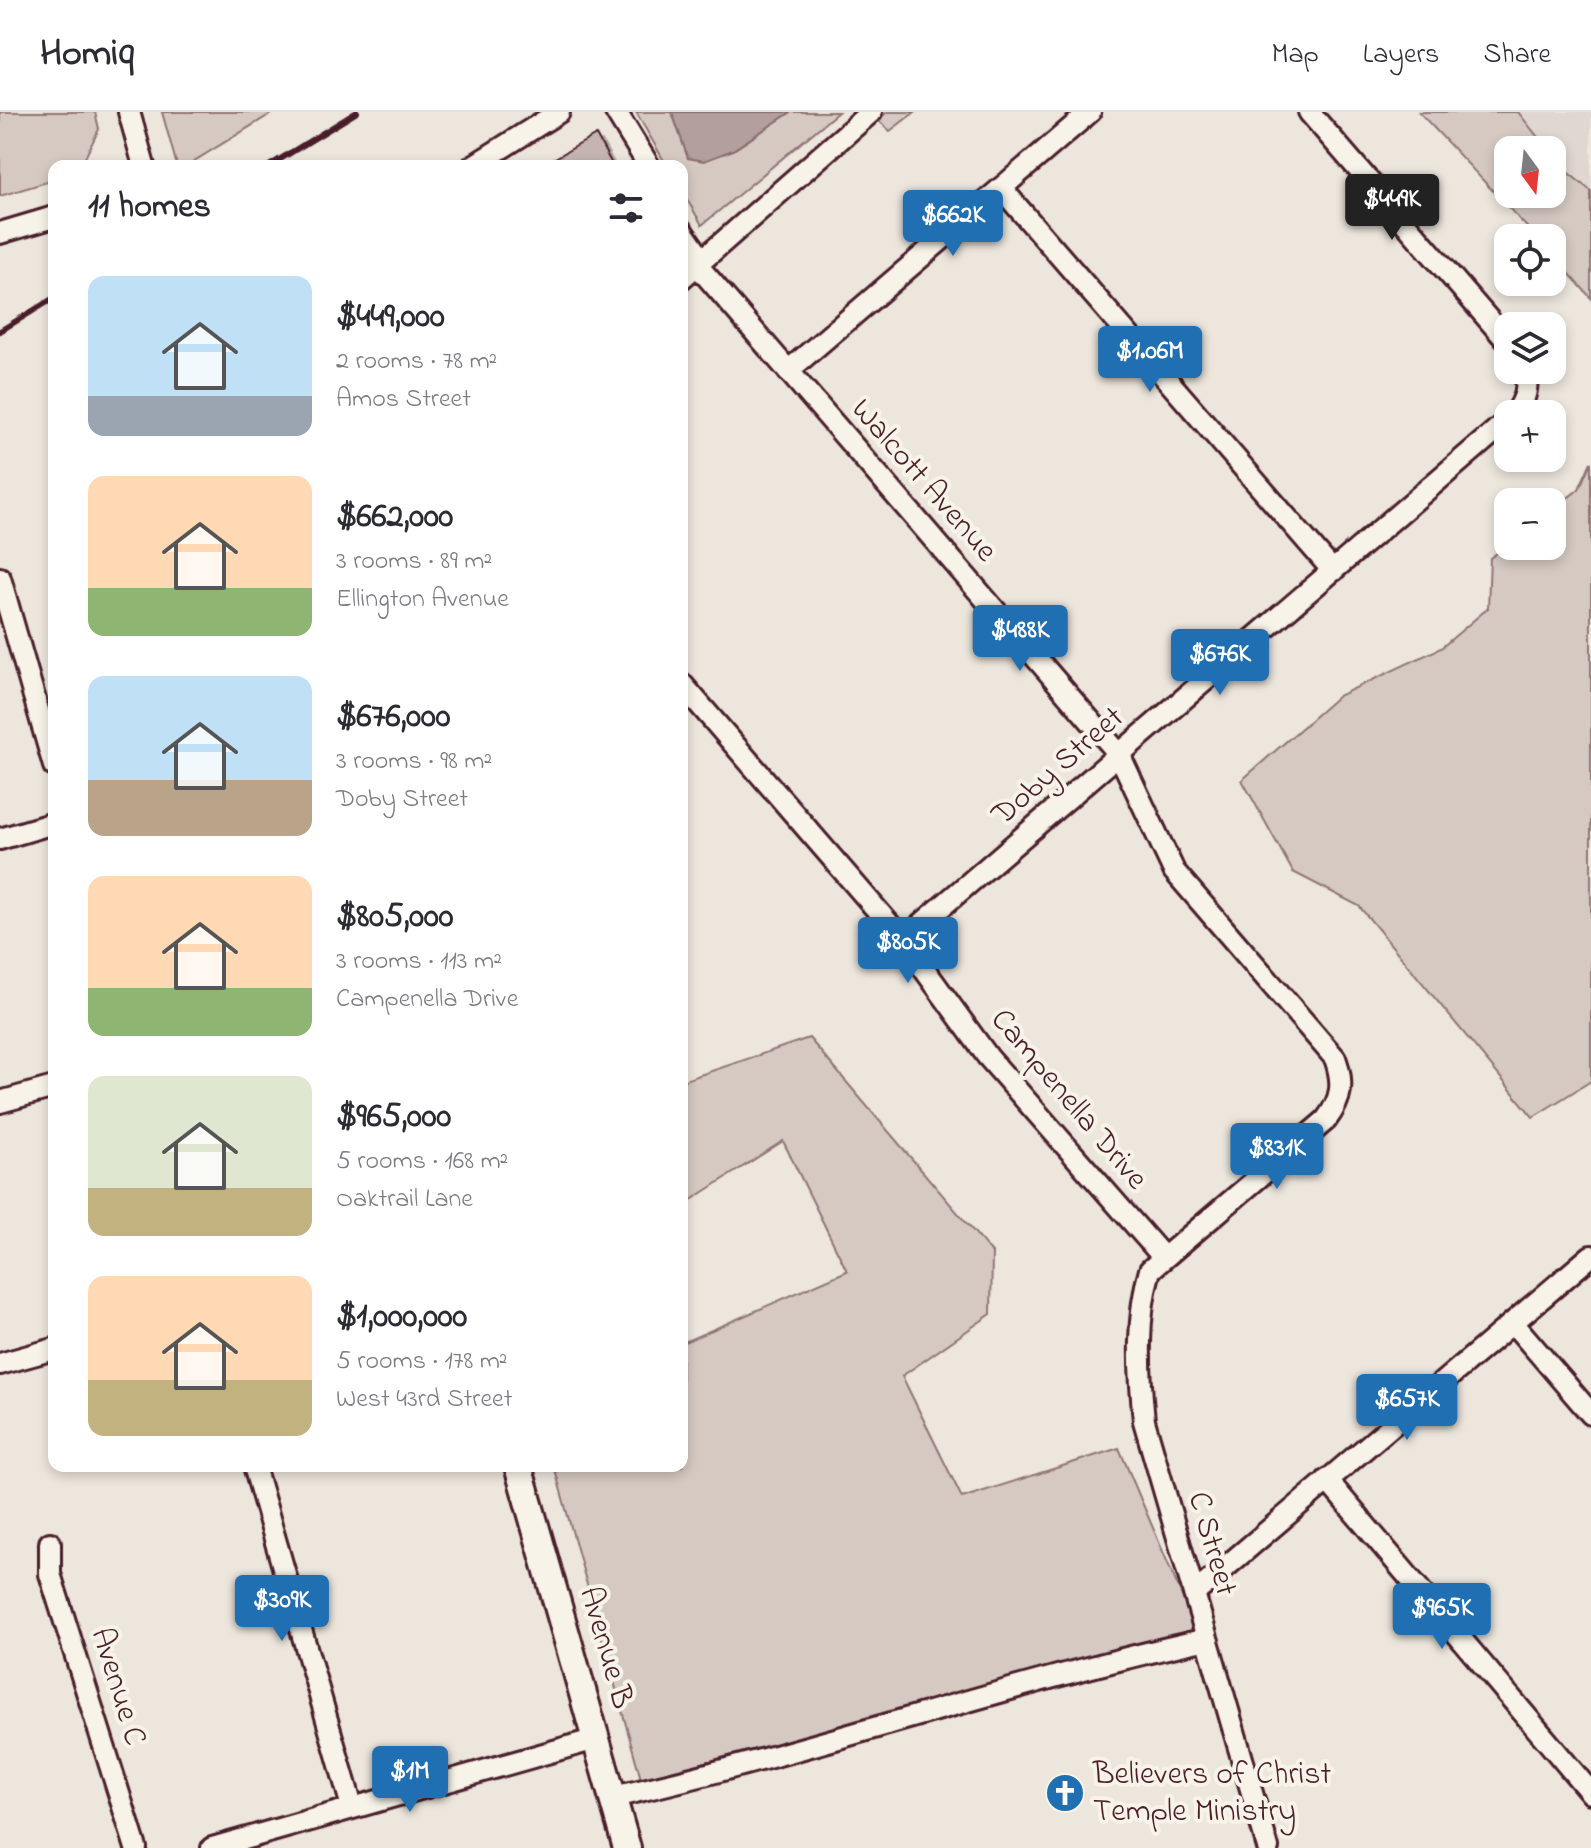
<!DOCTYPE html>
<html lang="en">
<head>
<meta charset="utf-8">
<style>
  body { margin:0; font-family:"Indie Flower",sans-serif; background:#f7f7f7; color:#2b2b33; height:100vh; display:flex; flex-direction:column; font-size:30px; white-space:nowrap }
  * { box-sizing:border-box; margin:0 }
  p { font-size:26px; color:#7c7c81 }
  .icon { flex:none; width:44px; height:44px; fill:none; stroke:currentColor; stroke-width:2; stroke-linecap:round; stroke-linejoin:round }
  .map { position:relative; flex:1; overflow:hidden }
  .details { position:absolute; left:48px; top:48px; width:640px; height:1312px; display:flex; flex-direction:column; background:#fff; border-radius:16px; box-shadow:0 4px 12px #0003 }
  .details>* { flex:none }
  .needle { width:52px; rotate:165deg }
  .tools { position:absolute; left:1494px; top:24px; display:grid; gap:16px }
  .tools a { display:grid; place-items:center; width:72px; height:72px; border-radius:16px; background:#fff; box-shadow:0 4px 12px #0003; font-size:40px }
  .price { position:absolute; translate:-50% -68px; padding:0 18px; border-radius:8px; background:#1f6fb2; color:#fff; font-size:26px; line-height:52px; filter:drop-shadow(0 2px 4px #0008) }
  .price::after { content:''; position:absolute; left:50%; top:48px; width:24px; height:18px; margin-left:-12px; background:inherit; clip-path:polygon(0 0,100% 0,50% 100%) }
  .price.selected { background:#222; color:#fff }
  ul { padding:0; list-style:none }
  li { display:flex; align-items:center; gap:24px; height:200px; padding:0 40px }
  li span { display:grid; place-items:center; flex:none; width:224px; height:160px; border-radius:16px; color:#555 }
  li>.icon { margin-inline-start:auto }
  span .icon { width:96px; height:96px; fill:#fffc; stroke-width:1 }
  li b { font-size:34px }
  h2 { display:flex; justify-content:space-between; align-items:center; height:96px; padding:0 40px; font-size:34px }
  header { display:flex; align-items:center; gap:48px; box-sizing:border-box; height:112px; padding:0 40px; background:#fff; border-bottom:2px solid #e1e1e2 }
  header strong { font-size:38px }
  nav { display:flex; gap:44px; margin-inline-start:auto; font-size:28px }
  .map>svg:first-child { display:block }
</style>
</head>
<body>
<header>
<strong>Homiq</strong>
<nav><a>Map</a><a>Layers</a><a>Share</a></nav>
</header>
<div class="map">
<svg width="1591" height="1736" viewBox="0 0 1591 1736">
  <defs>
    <filter id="shadow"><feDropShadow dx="6" dy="6" stdDeviation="0" flood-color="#0004"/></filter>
  </defs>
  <rect width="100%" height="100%" fill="#ece6dd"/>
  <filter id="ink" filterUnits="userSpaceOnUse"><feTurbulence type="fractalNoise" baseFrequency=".0125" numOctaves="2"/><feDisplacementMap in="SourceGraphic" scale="16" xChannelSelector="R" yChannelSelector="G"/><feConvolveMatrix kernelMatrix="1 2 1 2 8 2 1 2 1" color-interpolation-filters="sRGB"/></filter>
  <g filter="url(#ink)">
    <path fill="#e0d7d0" d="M 1518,0 L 1591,0 L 1591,79 L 1561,55 L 1552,43 L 1552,38 L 1548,38 Z"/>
    <path fill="#d5c9c2" stroke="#907476" stroke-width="2" d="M 0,0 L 95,0 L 99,17 L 81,54 L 54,54 L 54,68 L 0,84 Z
      M 162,0 L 274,0 L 186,54 L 177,54 Z
      M 636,0 L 672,0 L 688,46 L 733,38 L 791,0 L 838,0 L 702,113 L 682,79 L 682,54 L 667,54 Z
      M 887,0 L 915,0 L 890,19 L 878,8 Z
      M 1419,0 L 1518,0 L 1548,38 L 1508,38 L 1508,82 L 1552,82 L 1552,43 L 1561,55 L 1591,79 L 1591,186 L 1552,142 L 1552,126 L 1537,126 Z
      M 1591,350 L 1591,969 L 1533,1005 L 1359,794 L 1293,760 L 1242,668 L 1338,584 L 1441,536 L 1488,496 L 1490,446 L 1508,433 L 1552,434 L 1552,398 L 1579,377 Z
      M 809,926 L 992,1141 L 991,1202 L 902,1264 L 962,1386 L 1119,1336 L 1198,1522 L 641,1667 L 554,1354 L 682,1354 L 682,1231 L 847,1159 L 783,1029 L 682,1094 L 682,969 Z"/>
    <path fill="#b39f9d" stroke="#896c6f" stroke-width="2" d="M 672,0 L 791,0 L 733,38 L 704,49 L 688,46 Z"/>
    <path fill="#c4b5b0" stroke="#4a1f2b" stroke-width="2" filter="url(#shadow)" d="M 596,23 L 613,54 L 541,54 Z"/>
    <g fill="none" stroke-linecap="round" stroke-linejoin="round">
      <g stroke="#4a1f2b" stroke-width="26">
        <path id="minor" d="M 129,0 L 144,54
          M 616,0 L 649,54
          M 1309,0 L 1508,230
          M 473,54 L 559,0
          M 1001,76 L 1333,459
          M 682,119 L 702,148
          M 0,121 L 54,105
          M 697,153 L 1119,642 L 1174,759 L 1335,946 C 1344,971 1342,987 1326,1008 L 1150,1158 C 1136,1205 1139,1260 1144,1309 L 1268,1736
          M 682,166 L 871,0
          M 788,259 L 1090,0
          M 1515,302 C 1526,287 1528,276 1526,258
          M 0,466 L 54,654
          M 682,572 L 903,828 L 988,945 L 1164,1146
          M 0,727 L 54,711
          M 903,828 L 1508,308
          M 0,990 L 54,975
          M 1513,1211 L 1591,1302
          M 0,1252 L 54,1237
          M 254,1354 L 352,1695
          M 1327,1368 L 1591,1681
          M 50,1431 L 50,1462 L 136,1736
          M 1194,1482 L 1591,1144
          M 613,1685 C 813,1640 1007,1571 1207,1527
          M 212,1736 L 596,1627"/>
      </g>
      <g stroke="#4a1f2b" stroke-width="32">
        <path id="major" d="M 518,1354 L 627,1736"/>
      </g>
      <use href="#minor" stroke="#f7f3e8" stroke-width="20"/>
      <use href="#major" stroke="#f7f3e8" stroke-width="26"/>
      <path stroke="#4a1f2b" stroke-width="6" d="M 269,54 L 357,0
        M 0,219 L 54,186"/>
    </g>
  </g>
  <defs>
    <g id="church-disc" transform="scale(2)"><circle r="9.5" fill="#1f6fb2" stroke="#f7f3e8"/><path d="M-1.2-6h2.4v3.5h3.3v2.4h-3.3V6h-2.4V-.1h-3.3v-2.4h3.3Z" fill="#fff"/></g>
  </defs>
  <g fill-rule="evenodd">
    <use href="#church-disc" x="1065" y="1681"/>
  </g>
  <g text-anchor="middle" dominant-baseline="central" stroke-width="8" stroke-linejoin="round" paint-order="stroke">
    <g font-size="32" fill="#4a1f2b" stroke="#f7f3e8">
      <text transform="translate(923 369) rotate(49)">Walcott Avenue</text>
      <text transform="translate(1059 655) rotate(-41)">Doby Street</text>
      <text transform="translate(1068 988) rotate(50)">Campenella Drive</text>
      <text transform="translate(1211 1432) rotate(74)">C Street</text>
      <text transform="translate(605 1536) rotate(74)">Avenue B</text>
      <text transform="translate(117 1575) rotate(73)">Avenue C</text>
    </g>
    <g font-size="32" fill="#4a1f2b" stroke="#f7f3e8" text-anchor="start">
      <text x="1093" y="1663">Believers of Christ<tspan x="1093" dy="37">Temple Ministry</tspan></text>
    </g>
  </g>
</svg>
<div class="tools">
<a><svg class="needle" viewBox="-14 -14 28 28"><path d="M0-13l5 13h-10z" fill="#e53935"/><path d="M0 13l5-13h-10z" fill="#7c7c81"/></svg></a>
<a><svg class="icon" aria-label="locate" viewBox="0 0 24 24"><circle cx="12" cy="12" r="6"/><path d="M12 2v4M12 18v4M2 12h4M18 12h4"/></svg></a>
<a><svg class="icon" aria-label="layers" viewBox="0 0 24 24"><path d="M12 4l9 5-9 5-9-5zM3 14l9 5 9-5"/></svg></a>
<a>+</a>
<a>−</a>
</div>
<b class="price selected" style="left:1392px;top:130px">$449K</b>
<b class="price" style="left:953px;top:146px">$662K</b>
<b class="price" style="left:1150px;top:282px">$1.06M</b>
<b class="price" style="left:1020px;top:561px">$488K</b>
<b class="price" style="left:1220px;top:585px">$676K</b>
<b class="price" style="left:908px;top:873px">$805K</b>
<b class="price" style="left:1277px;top:1079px">$831K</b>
<b class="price" style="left:1407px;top:1330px">$657K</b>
<b class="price" style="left:282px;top:1531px">$309K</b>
<b class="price" style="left:1442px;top:1539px">$965K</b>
<b class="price" style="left:410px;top:1702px">$1M</b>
<section class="details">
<h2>11 homes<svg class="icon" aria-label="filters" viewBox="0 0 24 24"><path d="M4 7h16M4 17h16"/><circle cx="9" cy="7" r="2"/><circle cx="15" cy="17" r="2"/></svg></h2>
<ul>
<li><span style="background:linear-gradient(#bfe0f5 75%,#9aa5b1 0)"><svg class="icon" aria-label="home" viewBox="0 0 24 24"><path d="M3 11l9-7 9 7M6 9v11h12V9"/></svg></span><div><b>$449,000</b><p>2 rooms · 78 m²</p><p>Amos Street</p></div></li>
<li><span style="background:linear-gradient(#ffd9b3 70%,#8fb573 0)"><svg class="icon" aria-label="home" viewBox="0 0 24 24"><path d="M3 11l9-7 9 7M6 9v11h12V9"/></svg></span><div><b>$662,000</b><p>3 rooms · 89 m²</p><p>Ellington Avenue</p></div></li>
<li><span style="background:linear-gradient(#bfe0f5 65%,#b9a48a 0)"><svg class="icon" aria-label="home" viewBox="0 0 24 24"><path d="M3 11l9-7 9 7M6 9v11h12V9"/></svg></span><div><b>$676,000</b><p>3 rooms · 98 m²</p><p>Doby Street</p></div></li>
<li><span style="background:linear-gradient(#ffd9b3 70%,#8fb573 0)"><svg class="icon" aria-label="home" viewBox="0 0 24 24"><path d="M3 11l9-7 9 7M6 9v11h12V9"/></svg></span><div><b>$805,000</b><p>3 rooms · 113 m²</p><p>Campenella Drive</p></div></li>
<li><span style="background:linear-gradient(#dfe7d0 70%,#c2b280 0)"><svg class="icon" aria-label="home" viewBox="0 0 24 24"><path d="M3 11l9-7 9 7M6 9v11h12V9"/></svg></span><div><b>$965,000</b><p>5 rooms · 168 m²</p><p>Oaktrail Lane</p></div></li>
<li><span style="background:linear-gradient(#ffd9b3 65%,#c2b280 0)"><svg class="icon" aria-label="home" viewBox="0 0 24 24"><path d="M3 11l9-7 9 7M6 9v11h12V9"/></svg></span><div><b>$1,000,000</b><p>5 rooms · 178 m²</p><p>West 43rd Street</p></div></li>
</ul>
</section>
</div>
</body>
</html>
